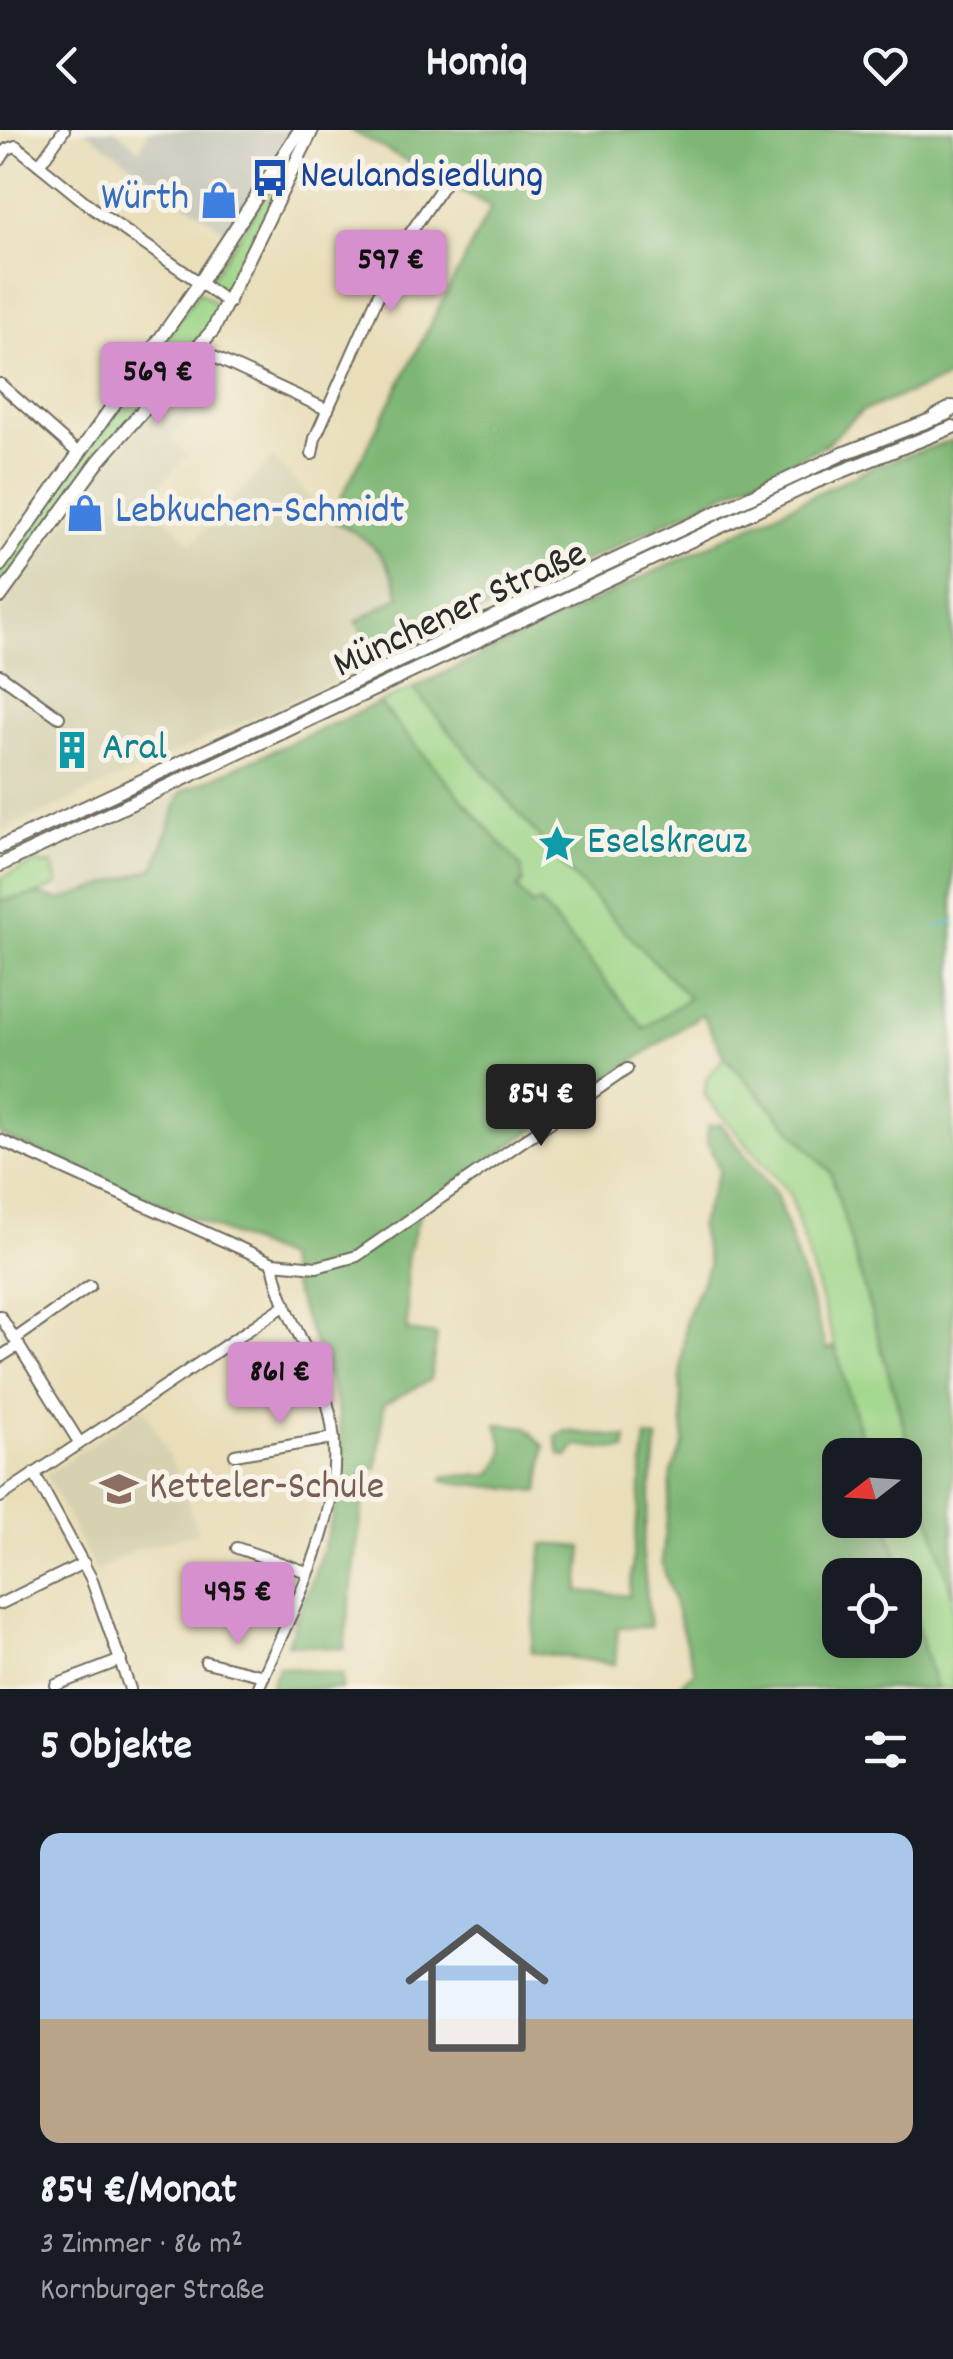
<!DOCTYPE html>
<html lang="de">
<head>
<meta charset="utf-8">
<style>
  body { margin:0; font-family:Dekko,sans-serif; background:#242831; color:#f1f3f6; height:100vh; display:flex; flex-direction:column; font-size:38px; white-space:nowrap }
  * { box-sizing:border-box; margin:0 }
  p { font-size:32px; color:#9ea1a6 }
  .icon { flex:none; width:55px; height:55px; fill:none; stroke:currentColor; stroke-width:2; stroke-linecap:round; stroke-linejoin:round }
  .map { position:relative; height:1559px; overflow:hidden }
  .sheet { display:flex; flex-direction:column; background:#171b24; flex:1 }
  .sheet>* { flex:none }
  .needle { width:65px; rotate:253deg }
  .buttons { position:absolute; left:822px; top:1308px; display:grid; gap:20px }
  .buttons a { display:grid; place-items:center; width:100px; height:100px; border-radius:20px; background:#171b24; box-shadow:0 5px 25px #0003; font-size:50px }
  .price { position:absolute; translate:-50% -85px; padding:0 22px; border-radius:10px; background:#d690ce; color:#111; font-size:32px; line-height:65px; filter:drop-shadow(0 2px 5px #0008) }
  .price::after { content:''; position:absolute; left:50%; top:60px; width:30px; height:22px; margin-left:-15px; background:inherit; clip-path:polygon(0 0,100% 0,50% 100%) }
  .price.current { background:#222; color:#fff }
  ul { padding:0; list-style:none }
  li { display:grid; align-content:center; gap:20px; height:530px; padding:0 40px }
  li span { display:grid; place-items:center; height:310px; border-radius:20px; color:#555 }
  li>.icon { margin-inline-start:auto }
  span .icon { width:180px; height:180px; fill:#fffc; stroke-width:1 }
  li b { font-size:42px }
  h2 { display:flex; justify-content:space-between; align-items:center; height:120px; padding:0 40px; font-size:42px }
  header { display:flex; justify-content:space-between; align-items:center; height:130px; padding:0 40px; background:#171b24; font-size:45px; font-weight:800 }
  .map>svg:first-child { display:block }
</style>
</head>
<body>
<header><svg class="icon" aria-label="back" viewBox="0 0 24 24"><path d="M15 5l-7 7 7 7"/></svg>Homiq<svg class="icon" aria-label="heart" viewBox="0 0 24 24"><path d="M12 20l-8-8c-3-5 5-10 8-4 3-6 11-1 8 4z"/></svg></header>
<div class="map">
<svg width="953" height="1559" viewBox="0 0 953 1559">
  <rect width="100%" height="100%" fill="#f7f3e8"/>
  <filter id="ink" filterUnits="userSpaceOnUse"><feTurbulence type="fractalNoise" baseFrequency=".01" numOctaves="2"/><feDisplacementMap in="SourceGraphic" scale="20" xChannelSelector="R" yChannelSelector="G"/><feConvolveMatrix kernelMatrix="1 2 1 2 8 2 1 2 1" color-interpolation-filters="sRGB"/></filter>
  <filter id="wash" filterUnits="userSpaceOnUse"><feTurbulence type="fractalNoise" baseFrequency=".0048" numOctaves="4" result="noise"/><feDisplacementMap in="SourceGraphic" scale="40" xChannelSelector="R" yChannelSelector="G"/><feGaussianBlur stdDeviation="2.25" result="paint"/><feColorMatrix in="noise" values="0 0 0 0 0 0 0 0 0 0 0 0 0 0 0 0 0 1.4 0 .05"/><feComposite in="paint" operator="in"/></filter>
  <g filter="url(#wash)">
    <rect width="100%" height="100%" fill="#e9deb9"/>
    <path fill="#d6d1b1" d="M 189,245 L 212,262 L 171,309 L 187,325 L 152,363 L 156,368 L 153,375 L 192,413 L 273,328 L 330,389 L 367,407 L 393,444 L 400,466 L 356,492 L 382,530 L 0,702 L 0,481 L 107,334 Z
      M 181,662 L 155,738 L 62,770 L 47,722 Z
      M 144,1277 L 178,1344 L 198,1403 L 136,1419 L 96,1442 L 46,1345 Z"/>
    <path fill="#c5c5b8" d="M 84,0 L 116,0 L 139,20 L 149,0 L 293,0 L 228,103 Z"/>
    <path fill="#9dd688" stroke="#64805a" stroke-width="2.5" d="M 296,20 L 228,165 L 209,151 Z
      M 199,161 L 224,180 L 101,327 L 0,463 L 0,442 Z
      M 413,558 L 565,738 L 690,869 L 643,899 L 540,772 L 532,776 L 517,758 L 520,736 L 379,573 Z
      M 35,733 L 53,735 L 58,755 L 38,764 L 0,771 L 0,748 Z
      M 725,927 L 831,1043 L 953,1467 L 953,1559 L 936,1559 L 886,1390 L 905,1390 L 905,1325 L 867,1325 L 790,1064 L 704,965 L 707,947 Z"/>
    <path fill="#7eb774" stroke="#547150" stroke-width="2.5" d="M 350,0 L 953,0 L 953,246 L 862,281 L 825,315 L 382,530 L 356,492 L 400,466 C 387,423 369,408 330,389 L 491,77 Z
      M 953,310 L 953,1467 L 831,1043 L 725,927 L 702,884 L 422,1076 L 407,1128 L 407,1201 L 437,1205 L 430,1250 L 384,1274 L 377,1339 L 367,1338 L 344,1519 L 287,1514 C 319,1431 362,1342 330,1252 C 315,1209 294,1173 285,1128 L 0,1005 L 0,771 L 38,764 L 62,770 L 155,738 L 181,662 L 379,573 L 521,737 L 523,753 L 517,759 L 532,776 L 539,772 L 644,898 L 689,868 L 565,738 L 413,558 L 872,337 Z
      M 721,994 L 776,1064 L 827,1220 L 835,1217 L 867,1325 L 840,1325 L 840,1390 L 886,1390 L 902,1445 L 840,1445 L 840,1510 L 905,1510 L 905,1454 L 936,1559 L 684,1559 L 681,1553 L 695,1542 L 662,1433 L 672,1341 L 684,1313 L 680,1250 L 686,1188 L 709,1135 L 699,1096 L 720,1040 L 707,1012 L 708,996 Z
      M 497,1294 L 526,1297 L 545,1317 L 539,1362 L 442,1351 L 445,1346 L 490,1345 C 510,1325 504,1318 497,1294 Z
      M 565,1301 L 627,1308 L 625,1320 L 576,1316 L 568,1327 L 559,1324 L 556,1306 Z
      M 646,1307 L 658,1309 L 642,1416 L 650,1497 L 618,1497 L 615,1534 L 531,1522 L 543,1414 L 583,1417 L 579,1461 L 629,1466 Z
      M 278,1536 L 342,1545 L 342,1559 L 269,1559 Z"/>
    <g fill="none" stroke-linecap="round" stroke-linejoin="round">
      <path stroke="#4db4cc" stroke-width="2.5" d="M 936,798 L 953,792"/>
    </g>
  </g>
  <g filter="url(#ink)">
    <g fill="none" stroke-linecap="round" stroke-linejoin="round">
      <g stroke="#6e6a5d" stroke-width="14">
        <path id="minor" d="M 0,30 L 7,19 L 16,16 L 95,80 L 229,173
          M 39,35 L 64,0
          M 199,220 L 328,280
          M 0,254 L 78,323
          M 312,324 L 315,308 L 398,121 L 451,44
          M 0,545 L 59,587
          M 0,1010 L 273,1133 L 317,1137 L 357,1126 L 627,939
          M 0,1186 L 79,1312
          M 15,1209 L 90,1156
          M 0,1227 L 19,1215
          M 235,1325 L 334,1308
          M 34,1343 L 91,1448 L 130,1559
          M 0,1367 L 284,1176
          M 237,1418 L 307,1442
          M 0,1474 L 84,1433
          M 206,1532 L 264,1546
          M 56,1555 L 121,1530
          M 258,1559 C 296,1468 357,1370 326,1268 C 312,1221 281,1182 273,1133"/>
      </g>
      <g stroke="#6e6a5d" stroke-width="16">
        <path id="major" d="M 0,435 L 199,154 L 300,0
          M 0,467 L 98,332 L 213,200 L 312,0
          M 0,717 L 842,324 L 946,284
          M 0,735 L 815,352 L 953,297"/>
      </g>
      <g stroke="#6e6a5d" stroke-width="18">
        <path id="highway" d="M 936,287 L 953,278"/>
      </g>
      <use href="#minor" stroke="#fff" stroke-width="10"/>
      <use href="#major" stroke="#fff" stroke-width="12"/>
      <use href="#highway" stroke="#fff" stroke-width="14"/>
    </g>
  </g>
  <defs>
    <g id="bus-bare" transform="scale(3)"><path d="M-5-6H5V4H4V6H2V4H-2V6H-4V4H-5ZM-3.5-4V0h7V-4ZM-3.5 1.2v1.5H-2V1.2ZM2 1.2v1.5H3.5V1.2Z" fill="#1a4fb4" stroke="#f7f3e8" stroke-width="2.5" paint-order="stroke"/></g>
    <g id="shop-bare" transform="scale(3)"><path d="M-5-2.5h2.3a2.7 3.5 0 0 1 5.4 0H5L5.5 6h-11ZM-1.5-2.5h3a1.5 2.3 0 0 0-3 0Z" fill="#3f7fe0" stroke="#f7f3e8" stroke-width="2.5" paint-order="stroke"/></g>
    <g id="building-bare" transform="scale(3)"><path d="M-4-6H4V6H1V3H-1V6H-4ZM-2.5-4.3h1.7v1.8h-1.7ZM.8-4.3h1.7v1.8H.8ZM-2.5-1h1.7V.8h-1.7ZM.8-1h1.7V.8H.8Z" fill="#0f9aa8" stroke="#f7f3e8" stroke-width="2.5" paint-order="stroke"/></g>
    <g id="sight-bare" transform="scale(3)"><path d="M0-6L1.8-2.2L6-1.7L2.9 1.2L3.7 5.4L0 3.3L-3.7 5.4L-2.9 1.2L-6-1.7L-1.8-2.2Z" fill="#0f9aa8" stroke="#f7f3e8" stroke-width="2.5" paint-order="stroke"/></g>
    <g id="school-bare" transform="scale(3)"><path d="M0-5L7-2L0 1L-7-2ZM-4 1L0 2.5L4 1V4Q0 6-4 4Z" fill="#8d6e63" stroke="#f7f3e8" stroke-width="2.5" paint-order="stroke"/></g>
  </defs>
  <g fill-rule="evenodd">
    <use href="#bus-bare" x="270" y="48"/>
    <use href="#shop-bare" x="219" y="70"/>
    <use href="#shop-bare" x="85" y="383"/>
    <use href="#building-bare" x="72" y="620"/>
    <use href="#sight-bare" x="557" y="714"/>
    <use href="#school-bare" x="119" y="1359"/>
  </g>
  <g text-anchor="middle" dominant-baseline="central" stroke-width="10" stroke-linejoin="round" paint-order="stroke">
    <g font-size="40" fill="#164399" stroke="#f7f3e8" text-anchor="start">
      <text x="300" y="48">Neulandsiedlung</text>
    </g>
    <g font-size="40" fill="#366cbe" stroke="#f7f3e8" text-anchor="end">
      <text x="189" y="70">Würth</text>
      <text x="115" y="383" text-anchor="start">Lebkuchen-Schmidt</text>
    </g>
    <g font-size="40" fill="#2b2b2b" stroke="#f7f3e8">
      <text transform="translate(461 482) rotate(-25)">Münchener Straße</text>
    </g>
    <g font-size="40" fill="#0d838f" stroke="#f7f3e8" text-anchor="start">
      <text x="102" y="620">Aral</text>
      <text x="587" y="714">Eselskreuz</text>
    </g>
    <g font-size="40" fill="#785e54" stroke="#f7f3e8" text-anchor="start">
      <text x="149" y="1359">Ketteler-Schule</text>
    </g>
  </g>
</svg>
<div class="buttons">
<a><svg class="needle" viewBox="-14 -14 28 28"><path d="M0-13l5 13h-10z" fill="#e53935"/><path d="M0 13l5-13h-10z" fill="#9ea1a6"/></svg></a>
<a><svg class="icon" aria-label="locate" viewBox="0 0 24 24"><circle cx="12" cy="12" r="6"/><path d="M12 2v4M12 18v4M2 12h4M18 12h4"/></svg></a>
</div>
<b class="price" style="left:391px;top:185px">597 €</b>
<b class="price" style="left:158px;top:297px">569 €</b>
<b class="price current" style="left:541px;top:1019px">854 €</b>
<b class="price" style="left:280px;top:1297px">861 €</b>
<b class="price" style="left:238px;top:1517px">495 €</b>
</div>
<section class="sheet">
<h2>5 Objekte<svg class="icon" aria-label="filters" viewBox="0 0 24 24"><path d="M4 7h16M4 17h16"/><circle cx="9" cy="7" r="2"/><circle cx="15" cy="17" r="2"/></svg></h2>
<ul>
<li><span style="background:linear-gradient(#a9c7e8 60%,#b9a48a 0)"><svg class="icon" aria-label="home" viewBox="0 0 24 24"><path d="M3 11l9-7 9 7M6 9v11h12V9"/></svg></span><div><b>854 €/Monat</b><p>3 Zimmer · 86 m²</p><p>Kornburger Straße</p></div></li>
</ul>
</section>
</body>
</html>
